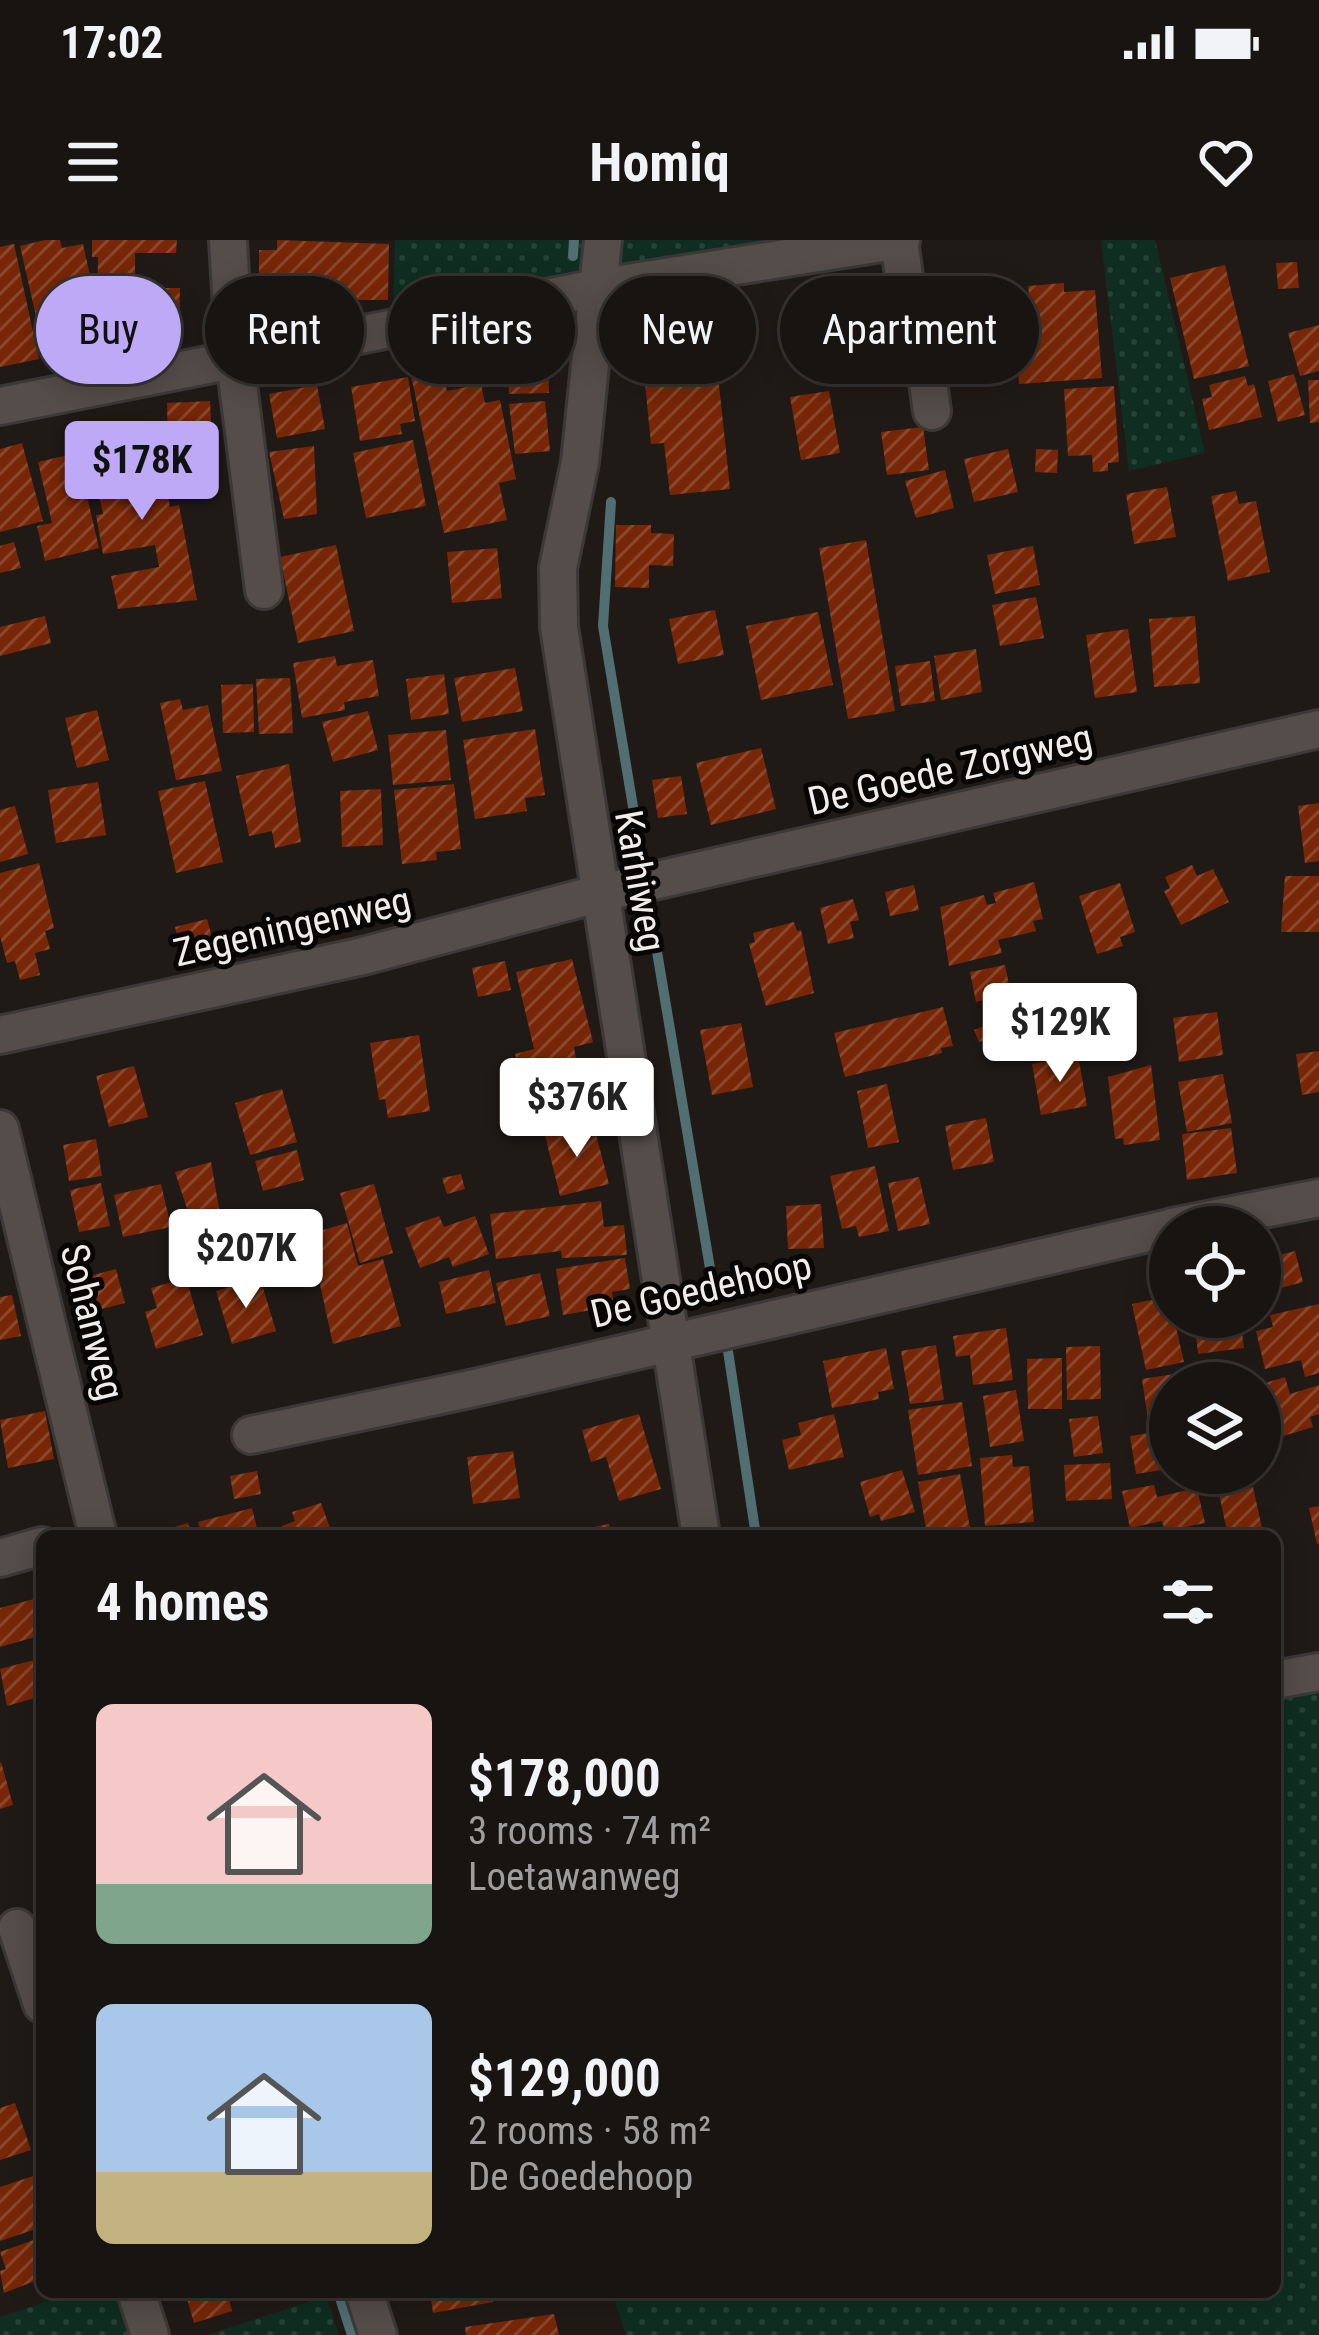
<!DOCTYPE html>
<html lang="en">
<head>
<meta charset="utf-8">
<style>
  body { margin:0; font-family:"Roboto Condensed",sans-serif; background:#25211f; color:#f1f3f6; height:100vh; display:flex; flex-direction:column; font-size:45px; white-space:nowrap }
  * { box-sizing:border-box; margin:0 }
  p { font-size:39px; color:#9f9e9f }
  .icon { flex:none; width:66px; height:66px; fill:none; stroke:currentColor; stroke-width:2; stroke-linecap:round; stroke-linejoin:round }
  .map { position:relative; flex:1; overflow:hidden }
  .details { position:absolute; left:36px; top:1290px; width:1245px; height:768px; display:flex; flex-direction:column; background:#181411; border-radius:18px; box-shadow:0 6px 30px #0003,0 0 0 3px #363331 }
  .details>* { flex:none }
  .hud { position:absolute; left:36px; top:36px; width:1248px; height:108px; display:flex; gap:24px }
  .buttons { position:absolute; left:1149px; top:966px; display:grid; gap:24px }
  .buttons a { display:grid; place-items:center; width:132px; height:132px; border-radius:50%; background:#181411; box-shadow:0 6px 30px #0003,0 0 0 3px #363331; font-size:60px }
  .price { position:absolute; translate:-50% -102px; padding:0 27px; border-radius:12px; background:#fff; color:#222; font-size:39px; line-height:78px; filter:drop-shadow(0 3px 6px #0008) }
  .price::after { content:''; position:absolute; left:50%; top:72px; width:36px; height:27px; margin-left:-18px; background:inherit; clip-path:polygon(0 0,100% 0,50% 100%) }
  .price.active { background:#bda9f5; color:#111 }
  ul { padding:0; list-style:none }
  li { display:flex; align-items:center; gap:36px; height:300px; padding:0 60px }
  li span { display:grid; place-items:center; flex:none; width:336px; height:240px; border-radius:18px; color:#555 }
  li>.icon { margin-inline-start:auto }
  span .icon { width:144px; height:144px; fill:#fffc; stroke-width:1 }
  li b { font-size:51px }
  h2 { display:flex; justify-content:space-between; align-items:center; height:144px; padding:0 60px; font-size:51px }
  .tag { padding:0 42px; border-radius:54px; background:#181411; box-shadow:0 6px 30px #0003,0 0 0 3px #363331; font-size:42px; line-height:108px }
  .tag.active { background:#bda9f5; color:#111 }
  .status { display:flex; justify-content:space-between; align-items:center; height:84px; padding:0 60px; background:#181411; direction:ltr }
  .status svg { height:33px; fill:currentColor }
  header { display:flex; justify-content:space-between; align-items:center; height:156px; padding:0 60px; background:#181411; font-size:54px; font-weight:700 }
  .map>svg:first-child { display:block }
</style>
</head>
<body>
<div class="status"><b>17:02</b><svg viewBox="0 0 49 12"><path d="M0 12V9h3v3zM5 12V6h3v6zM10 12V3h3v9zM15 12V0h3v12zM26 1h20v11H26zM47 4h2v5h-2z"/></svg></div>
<header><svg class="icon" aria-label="menu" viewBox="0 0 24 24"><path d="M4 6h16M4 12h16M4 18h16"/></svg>Homiq<svg class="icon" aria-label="heart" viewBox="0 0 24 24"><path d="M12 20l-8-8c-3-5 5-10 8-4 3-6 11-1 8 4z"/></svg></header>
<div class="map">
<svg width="1319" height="2095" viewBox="0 0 1319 2095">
  <defs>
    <pattern id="grass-dots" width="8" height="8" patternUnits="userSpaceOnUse" patternTransform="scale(3)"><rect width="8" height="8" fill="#0f2d21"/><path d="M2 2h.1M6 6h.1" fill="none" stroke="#274237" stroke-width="1.8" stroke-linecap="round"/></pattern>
    <pattern id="building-hatch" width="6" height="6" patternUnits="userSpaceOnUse" patternTransform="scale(3)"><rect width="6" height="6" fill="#772707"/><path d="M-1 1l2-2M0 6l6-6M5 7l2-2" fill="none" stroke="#8b472b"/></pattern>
  </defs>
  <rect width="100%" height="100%" fill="#201a17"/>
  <path fill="url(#grass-dots)" d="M 395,0 L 595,0 L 580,36 L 393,76 Z
    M 616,0 L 792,0 L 621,29 Z
    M 1101,0 L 1155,0 L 1205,213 L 1129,231 Z
    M 1319,1445 L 1319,2095 L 626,2095 L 612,2052 L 1275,2052 L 1275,1453 Z
    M 76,2052 L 124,2052 L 139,2095 L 0,2095 L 0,2077 Z
    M 326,2056 L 339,2095 L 207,2095 Z"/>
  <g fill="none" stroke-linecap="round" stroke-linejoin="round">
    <path stroke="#516e73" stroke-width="10" d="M 573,16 L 574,0
      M 611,262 L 603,386 L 639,603
      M 650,670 L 713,1046
      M 728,1111 L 756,1296
      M 338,2052 L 352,2095"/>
  </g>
  <path fill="url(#building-hatch)" d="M 45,0 L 60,0 L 62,8 L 83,4 L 105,102 L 45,116 L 20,6 Z
    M 92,0 L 177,0 L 176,13 L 135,13 L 135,48 L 180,48 L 179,92 L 140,92 L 140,77 L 112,77 L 111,62 L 97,61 L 98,17 L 92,17 Z
    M 277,0 L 389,4 L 388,60 L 307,60 L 307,73 L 259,73 L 259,10 L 277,10 Z
    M 14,4 L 39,119 L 0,127 L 0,7 Z
    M 1297,22 L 1299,48 L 1278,49 L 1276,23 Z
    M 1225,25 L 1249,126 L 1194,139 L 1170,38 Z
    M 1064,43 L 1064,52 L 1095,50 L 1102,138 L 1019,144 L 1012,57 L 1029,55 L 1028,46 Z
    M 1319,85 L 1319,131 L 1300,136 L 1288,93 Z
    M 547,95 L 549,153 L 509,154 L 507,97 Z
    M 439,114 L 447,151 L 481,144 L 485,163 L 500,160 L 516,239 L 499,243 L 507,280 L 444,293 L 408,121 Z
    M 1294,134 L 1305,175 L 1278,182 L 1268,141 Z
    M 718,135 L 730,249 L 670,255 L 664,203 L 651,204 L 645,143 Z
    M 1245,136 L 1248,146 L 1254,144 L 1262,177 L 1209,190 L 1202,159 L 1212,157 L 1209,145 Z
    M 408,137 L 415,181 L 400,184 L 402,194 L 360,201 L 351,147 Z
    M 1308,140 L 1319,140 L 1319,182 L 1310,183 Z
    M 317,145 L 325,189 L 277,198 L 269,154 Z
    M 1114,146 L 1119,222 L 1108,223 L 1108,231 L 1093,232 L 1092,215 L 1068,216 L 1064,149 Z
    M 829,151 L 840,213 L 801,220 L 790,157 Z
    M 210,161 L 212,203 L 168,206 L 167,163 Z
    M 545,161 L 550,211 L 515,214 L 509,164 Z
    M 923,187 L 929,230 L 887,235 L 881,192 Z
    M 156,196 L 170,267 L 179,265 L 197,360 L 118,369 L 111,336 L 159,327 L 155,305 L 103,314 L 96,275 L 103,274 L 90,208 Z
    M 413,200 L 426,266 L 366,278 L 353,213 Z
    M 22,203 L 43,281 L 0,292 L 0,209 Z
    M 314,206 L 317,274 L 284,279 L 269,212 Z
    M 1008,209 L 1018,252 L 974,262 L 964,219 Z
    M 1036,209 L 1058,210 L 1057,233 L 1035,232 Z
    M 77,213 L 99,308 L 45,321 L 37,286 L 52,283 L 38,222 Z
    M 945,230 L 954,268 L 916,278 L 905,241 Z
    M 1167,247 L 1176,297 L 1134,304 L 1126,254 Z
    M 1236,251 L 1239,264 L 1256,261 L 1270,332 L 1228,341 L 1211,256 Z
    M 616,285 L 651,285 L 651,293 L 674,294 L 673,326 L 649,325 L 649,348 L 615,347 Z
    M 866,300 L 895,471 L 848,479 L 819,308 Z
    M 14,302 L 21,328 L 0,333 L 0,306 Z
    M 336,305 L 354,391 L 298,403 L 280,317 Z
    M 1033,306 L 1040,345 L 995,354 L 987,315 Z
    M 497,308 L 502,358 L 452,363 L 447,312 Z
    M 1036,357 L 1044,398 L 1000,406 L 992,365 Z
    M 715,370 L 724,415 L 678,424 L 669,379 Z
    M 818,372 L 833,445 L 761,460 L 746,386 Z
    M 45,376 L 51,403 L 0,416 L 0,387 Z
    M 1195,376 L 1200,443 L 1154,447 L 1149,379 Z
    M 1128,389 L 1137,452 L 1095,458 L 1086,395 Z
    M 976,409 L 982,452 L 941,460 L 934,416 Z
    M 335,416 L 337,426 L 373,420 L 379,456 L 344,462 L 345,470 L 302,478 L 293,423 Z
    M 930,421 L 935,461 L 901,466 L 895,426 Z
    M 515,428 L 523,471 L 462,482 L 454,438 Z
    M 444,434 L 449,474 L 411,480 L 406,439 Z
    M 290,438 L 293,493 L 259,494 L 256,439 Z
    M 253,444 L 254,492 L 223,493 L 221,445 Z
    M 180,459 L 183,470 L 208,465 L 222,531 L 176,540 L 160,463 Z
    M 97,470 L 109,520 L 77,528 L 65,478 Z
    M 368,471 L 378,510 L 333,522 L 322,482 Z
    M 535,489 L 545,555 L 525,558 L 527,571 L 475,579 L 463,500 Z
    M 446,490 L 451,540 L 393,545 L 388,495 Z
    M 761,508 L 776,569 L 711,585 L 696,523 Z
    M 289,524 L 301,602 L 275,608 L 272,591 L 249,596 L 236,536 Z
    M 681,536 L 687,574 L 658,578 L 652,540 Z
    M 205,541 L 223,622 L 176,633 L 158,551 Z
    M 98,542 L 106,595 L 56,603 L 48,550 Z
    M 454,544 L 461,609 L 436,612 L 437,620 L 402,624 L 394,550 Z
    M 381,549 L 383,605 L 342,607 L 340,551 Z
    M 1319,563 L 1319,621 L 1305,623 L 1298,566 Z
    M 15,566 L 28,614 L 0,622 L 0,570 Z
    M 39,623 L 54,688 L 45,691 L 50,709 L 35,713 L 40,735 L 20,740 L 15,721 L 7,723 L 0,696 L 0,633 Z
    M 1192,625 L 1197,636 L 1213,629 L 1229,662 L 1181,685 L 1164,651 L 1170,648 L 1165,637 Z
    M 1285,636 L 1319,636 L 1319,692 L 1281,692 Z
    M 1034,642 L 1043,679 L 1033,681 L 1036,691 L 998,700 L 1002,713 L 949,726 L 940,667 L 984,655 L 987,665 L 996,663 L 993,653 Z
    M 1120,643 L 1135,692 L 1120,697 L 1123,706 L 1097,714 L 1079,656 Z
    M 914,645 L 919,670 L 890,676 L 885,652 Z
    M 853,659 L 859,680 L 850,682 L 854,698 L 828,704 L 820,668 Z
    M 207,679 L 214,704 L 181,712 L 175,687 Z
    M 794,682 L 797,691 L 801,690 L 814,753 L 766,766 L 749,704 L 755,702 L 753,693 Z
    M 572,719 L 593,802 L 574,807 L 576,820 L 520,834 L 515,814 L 534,809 L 516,732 Z
    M 505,721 L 511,750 L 478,757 L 472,728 Z
    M 1005,725 L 1011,754 L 976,762 L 970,732 Z
    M 943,767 L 953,806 L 941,808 L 942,813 L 845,837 L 834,793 Z
    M 1217,772 L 1223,815 L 1179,822 L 1173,778 Z
    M 741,783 L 753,847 L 712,855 L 700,790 Z
    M 993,783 L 998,795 L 979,802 L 974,790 Z
    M 1022,785 L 1024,796 L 1002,801 L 1000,789 Z
    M 419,795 L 430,871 L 388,878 L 385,859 L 379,860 L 370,803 Z
    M 1319,811 L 1319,852 L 1302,855 L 1296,814 Z
    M 1078,815 L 1087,866 L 1041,875 L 1032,824 Z
    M 1151,825 L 1160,900 L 1124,905 L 1123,898 L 1115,899 L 1108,837 Z
    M 134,826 L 148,877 L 109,887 L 96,836 Z
    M 1223,834 L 1232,883 L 1187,892 L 1178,842 Z
    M 887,844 L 899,902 L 868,908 L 857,851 Z
    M 282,849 L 297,902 L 250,915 L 235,863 Z
    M 986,878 L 994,922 L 953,930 L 945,886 Z
    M 593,883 L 609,944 L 560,956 L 545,895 Z
    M 1231,888 L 1237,933 L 1187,940 L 1182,894 Z
    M 96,899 L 102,936 L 69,941 L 63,905 Z
    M 297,910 L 304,940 L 263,951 L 255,921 Z
    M 211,922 L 221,980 L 193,987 L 175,932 Z
    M 875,926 L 889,991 L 859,997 L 856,986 L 842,989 L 830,936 Z
    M 461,934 L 465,949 L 447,954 L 442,938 Z
    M 919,937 L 930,984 L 898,991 L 888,943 Z
    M 101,943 L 110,986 L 79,992 L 70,950 Z
    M 161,944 L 171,987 L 123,997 L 114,955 Z
    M 374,944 L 393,1013 L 360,1023 L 340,953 Z
    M 601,961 L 604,987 L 624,985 L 627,1015 L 562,1018 L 561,1011 L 496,1019 L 490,974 Z
    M 821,964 L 824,1008 L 788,1009 L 786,966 Z
    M 439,976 L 444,987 L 475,976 L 489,1014 L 453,1027 L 449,1017 L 420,1028 L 405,988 Z
    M 347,983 L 358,1026 L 383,1019 L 401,1086 L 333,1104 L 309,994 Z
    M 1295,1011 L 1303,1042 L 1277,1049 L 1268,1018 Z
    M 625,1018 L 630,1049 L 612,1052 L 614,1066 L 563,1075 L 556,1029 Z
    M 116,1029 L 125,1063 L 94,1071 L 86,1037 Z
    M 489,1030 L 496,1063 L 446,1074 L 439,1042 Z
    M 540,1033 L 550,1076 L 506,1086 L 496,1043 Z
    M 186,1038 L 203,1095 L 156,1109 L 145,1072 L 157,1068 L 151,1048 Z
    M 260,1038 L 276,1091 L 232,1104 L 216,1051 Z
    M 12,1055 L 21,1096 L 0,1100 L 0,1057 Z
    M 1169,1056 L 1184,1122 L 1146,1130 L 1132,1064 Z
    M 1319,1064 L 1319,1133 L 1305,1137 L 1301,1120 L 1265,1129 L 1256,1091 L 1273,1087 L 1270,1075 Z
    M 1194,1077 L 1240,1077 L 1244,1108 L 1198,1114 Z
    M 1006,1088 L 1013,1140 L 973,1145 L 970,1115 L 956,1117 L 953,1096 Z
    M 936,1105 L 944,1160 L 910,1164 L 901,1111 Z
    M 1100,1106 L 1101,1159 L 1067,1160 L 1066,1107 Z
    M 886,1108 L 894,1149 L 878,1152 L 879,1159 L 832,1168 L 823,1121 Z
    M 1062,1118 L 1062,1169 L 1028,1169 L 1027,1119 Z
    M 1181,1133 L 1183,1143 L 1170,1143 L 1170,1183 L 1149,1186 L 1142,1139 Z
    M 1285,1137 L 1290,1154 L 1319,1145 L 1319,1174 L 1310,1177 L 1313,1187 L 1280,1197 L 1262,1144 Z
    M 1016,1150 L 1024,1201 L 990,1207 L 983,1156 Z
    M 962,1162 L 972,1226 L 918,1235 L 908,1170 Z
    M 45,1171 L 54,1219 L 8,1228 L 0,1180 Z
    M 639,1174 L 661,1249 L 619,1261 L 606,1217 L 591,1222 L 582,1190 Z
    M 834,1174 L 844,1217 L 789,1230 L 782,1200 L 801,1195 L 798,1183 Z
    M 1098,1176 L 1103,1213 L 1074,1217 L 1069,1179 Z
    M 1162,1191 L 1168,1229 L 1136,1234 L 1130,1196 Z
    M 513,1211 L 520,1258 L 473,1264 L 467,1217 Z
    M 1012,1215 L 1013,1227 L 1029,1226 L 1034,1282 L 985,1286 L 980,1218 Z
    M 1110,1223 L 1112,1259 L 1066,1261 L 1064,1225 Z
    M 902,1230 L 915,1272 L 881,1281 L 879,1274 L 870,1277 L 860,1242 Z
    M 257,1231 L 261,1254 L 234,1259 L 230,1236 Z
    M 960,1234 L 970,1288 L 927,1295 L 918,1242 Z
    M 1154,1245 L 1157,1257 L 1197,1248 L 1205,1283 L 1165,1291 L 1162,1281 L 1130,1288 L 1122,1251 Z
    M 1253,1247 L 1262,1288 L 1228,1296 L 1219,1254 Z
    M 321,1263 L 333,1296 L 285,1296 L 282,1286 L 295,1281 L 292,1272 Z
    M 1319,1266 L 1319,1304 L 1317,1304 L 1309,1268 Z
    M 252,1268 L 259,1296 L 202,1296 L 198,1282 Z
    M 188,1283 L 192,1296 L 149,1296 L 148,1295 Z
    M 609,1284 L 612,1296 L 559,1296 L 559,1294 Z
    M 42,1351 L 42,1395 L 0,1407 L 0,1368 L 34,1359 L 33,1354 Z
    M 34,1420 L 42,1456 L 7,1466 L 0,1429 Z
    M 1,1522 L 13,1565 L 0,1569 L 0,1523 Z
    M 15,1863 L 31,1910 L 0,1920 L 0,1868 Z
    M 36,1935 L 42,1949 L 42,1987 L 0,2001 L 0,1947 Z
    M 42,1997 L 42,2057 L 35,2041 L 4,2053 L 0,2031 L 6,2029 L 0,2012 Z
    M 185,2052 L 227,2052 L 232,2071 L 194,2083 Z
    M 430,2052 L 491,2052 L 493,2062 L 433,2073 Z
    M 554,2074 L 559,2095 L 466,2095 L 465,2087 Z"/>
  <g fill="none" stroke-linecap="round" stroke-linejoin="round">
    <g stroke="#3c3837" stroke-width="42">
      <path id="minor" d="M 228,0 L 235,121 L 264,350
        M 603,0 L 580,222 L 558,328 L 559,387 L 701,1296
        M 899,0 L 907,58 L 919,79 L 932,171
        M 0,166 L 602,47 L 901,0
        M 0,795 L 363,716 L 601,653 L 1319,489
        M 0,889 L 98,1296
        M 1172,987 L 1319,958
        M 251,1195 L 470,1149 L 1170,988
        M 0,1318 L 42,1306
        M 1275,1440 L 1319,1432
        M 17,1688 L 42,1764
        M 136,2052 L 150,2095
        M 364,2052 L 378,2095"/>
    </g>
    <use href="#minor" stroke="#544d49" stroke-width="36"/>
  </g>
  <g text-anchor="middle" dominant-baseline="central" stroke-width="10" stroke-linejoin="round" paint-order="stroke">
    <g font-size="39" fill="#f1edea" stroke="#080605">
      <text transform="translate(950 530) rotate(-13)">De Goede Zorgweg</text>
      <text transform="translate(640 641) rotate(80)">Karhiweg</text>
      <text transform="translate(292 687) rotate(-13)">Zegeningenweg</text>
      <text transform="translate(701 1050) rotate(-13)">De Goedehoop</text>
      <text transform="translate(92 1082) rotate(76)">Sohanweg</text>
    </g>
  </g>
</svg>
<div class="buttons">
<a><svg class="icon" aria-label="locate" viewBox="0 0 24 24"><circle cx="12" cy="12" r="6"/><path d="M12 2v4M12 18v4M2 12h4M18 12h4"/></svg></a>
<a><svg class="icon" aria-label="layers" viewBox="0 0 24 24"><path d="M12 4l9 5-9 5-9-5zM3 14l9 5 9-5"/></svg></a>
</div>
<b class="price active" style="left:142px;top:283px">$178K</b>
<b class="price" style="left:1060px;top:845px">$129K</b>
<b class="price" style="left:577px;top:920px">$376K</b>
<b class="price" style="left:246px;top:1071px">$207K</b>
<div class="hud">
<a class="tag active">Buy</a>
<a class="tag">Rent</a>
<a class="tag">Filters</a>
<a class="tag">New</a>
<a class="tag">Apartment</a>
</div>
<section class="details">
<h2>4 homes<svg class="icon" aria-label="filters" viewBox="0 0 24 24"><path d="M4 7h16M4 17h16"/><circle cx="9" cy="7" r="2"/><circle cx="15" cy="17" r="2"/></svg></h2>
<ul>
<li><span style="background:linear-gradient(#f6c9c9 75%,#7fa58c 0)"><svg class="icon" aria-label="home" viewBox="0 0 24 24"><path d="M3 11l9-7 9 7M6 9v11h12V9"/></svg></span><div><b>$178,000</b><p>3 rooms · 74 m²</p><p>Loetawanweg</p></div></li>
<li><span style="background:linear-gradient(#a9c7e8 70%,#c2b280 0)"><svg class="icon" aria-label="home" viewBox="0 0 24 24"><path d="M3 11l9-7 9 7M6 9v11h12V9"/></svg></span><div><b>$129,000</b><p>2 rooms · 58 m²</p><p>De Goedehoop</p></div></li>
</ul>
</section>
</div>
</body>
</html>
